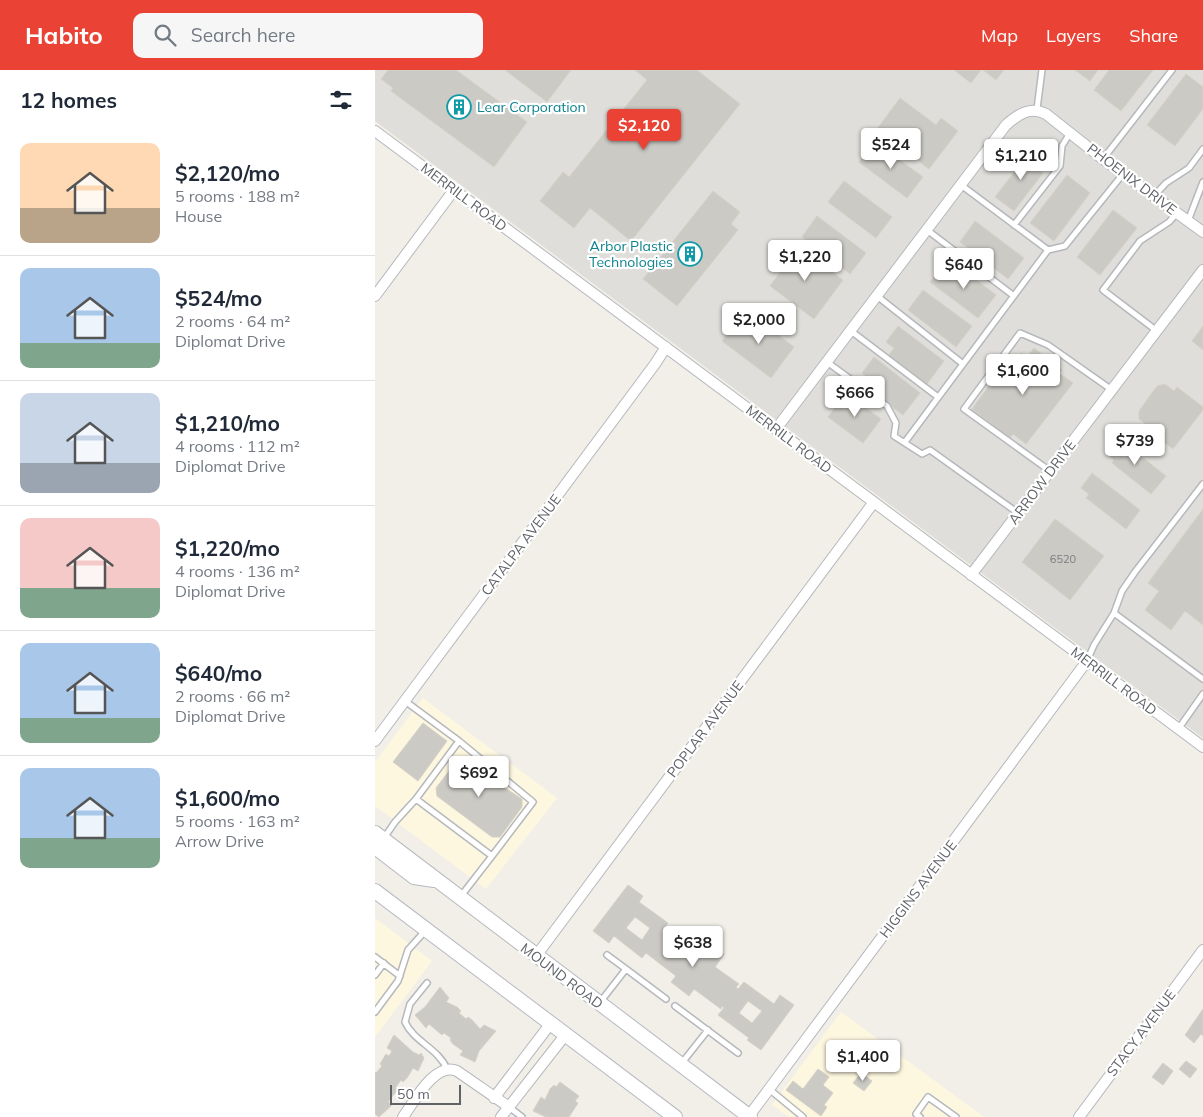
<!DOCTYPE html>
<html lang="en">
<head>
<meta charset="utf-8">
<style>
  body { margin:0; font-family:Mulish,sans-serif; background:#f6f6f7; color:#1f2937; height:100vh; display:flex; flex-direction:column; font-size:19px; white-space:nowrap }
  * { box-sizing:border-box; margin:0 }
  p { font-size:16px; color:#747a83 }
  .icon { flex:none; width:28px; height:28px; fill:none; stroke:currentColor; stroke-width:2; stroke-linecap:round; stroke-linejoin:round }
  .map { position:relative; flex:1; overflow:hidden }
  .drawer { display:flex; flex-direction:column; background:#fff; width:375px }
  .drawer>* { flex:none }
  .scale { position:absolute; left:15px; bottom:12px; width:71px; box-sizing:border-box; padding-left:5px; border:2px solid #5f6368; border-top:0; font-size:14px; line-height:18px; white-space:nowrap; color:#5f6368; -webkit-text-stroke:4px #fff; paint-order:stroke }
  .price { position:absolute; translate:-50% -42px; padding:0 11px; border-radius:5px; background:#fff; color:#222; font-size:16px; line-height:32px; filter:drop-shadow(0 1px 2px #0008) }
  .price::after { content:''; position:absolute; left:50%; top:30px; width:15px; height:11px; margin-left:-8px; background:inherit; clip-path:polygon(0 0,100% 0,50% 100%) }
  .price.on { background:#ea4335; color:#fff }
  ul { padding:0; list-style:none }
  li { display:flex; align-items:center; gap:15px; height:125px; padding:0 20px }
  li+li { border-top:1px solid #e0e1e3 }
  li span { display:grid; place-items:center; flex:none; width:140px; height:100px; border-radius:10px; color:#555 }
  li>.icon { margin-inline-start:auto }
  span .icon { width:60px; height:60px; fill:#fffc; stroke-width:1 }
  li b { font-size:21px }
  h2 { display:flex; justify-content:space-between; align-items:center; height:60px; padding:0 20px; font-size:21px }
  header { display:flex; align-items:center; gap:30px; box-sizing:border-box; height:70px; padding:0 25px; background:#ea4335; color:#fff }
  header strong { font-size:24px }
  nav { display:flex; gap:28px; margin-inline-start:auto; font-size:18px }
  .search { width:350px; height:45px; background:#f6f6f7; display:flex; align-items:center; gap:12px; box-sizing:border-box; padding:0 18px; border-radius:10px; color:#747a83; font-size:19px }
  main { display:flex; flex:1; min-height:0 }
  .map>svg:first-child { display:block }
</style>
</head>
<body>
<header>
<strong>Habito</strong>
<div class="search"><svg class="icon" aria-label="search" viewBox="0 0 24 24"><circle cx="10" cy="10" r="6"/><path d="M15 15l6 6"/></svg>Search here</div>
<nav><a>Map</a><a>Layers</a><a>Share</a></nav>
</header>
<main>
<section class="drawer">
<h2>12 homes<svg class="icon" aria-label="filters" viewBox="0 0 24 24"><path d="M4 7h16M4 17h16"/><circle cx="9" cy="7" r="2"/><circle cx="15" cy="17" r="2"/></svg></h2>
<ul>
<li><span style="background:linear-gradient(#ffd9b3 65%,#b9a48a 0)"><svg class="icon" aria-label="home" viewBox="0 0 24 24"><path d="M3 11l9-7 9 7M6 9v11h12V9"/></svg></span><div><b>$2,120/mo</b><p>5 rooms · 188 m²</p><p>House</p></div></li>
<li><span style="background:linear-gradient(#a9c7e8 75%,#7fa58c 0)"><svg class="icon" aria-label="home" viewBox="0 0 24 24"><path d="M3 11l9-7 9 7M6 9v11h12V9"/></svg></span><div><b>$524/mo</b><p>2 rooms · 64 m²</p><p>Diplomat Drive</p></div></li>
<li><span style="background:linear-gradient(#c9d6e8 70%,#9aa5b1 0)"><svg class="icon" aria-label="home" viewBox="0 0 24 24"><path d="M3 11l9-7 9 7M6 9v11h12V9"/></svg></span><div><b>$1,210/mo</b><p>4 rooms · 112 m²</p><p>Diplomat Drive</p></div></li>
<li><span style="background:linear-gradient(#f6c9c9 70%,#7fa58c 0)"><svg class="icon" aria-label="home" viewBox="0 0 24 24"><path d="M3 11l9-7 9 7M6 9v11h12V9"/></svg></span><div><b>$1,220/mo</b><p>4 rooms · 136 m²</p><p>Diplomat Drive</p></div></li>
<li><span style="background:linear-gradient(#a9c7e8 75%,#7fa58c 0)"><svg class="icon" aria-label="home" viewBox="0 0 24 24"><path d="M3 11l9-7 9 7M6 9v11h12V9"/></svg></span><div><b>$640/mo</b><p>2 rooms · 66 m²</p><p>Diplomat Drive</p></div></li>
<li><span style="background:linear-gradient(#a9c7e8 70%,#7fa58c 0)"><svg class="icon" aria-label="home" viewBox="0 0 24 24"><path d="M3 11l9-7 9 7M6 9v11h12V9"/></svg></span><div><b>$1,600/mo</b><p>5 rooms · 163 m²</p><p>Arrow Drive</p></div></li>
</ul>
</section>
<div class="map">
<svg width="828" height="1047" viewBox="0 0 828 1047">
  <rect width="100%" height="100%" fill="#f1efe8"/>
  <path fill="#fef7e0" d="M 48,628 L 182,728 L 111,819 L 0,736 L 0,692 Z
    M 0,848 L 57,891 L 0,967 Z
    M 466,942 L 609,1047 L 414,1047 L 397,1035 Z"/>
  <path fill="#e0deda" d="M 0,0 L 828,0 L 828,668 L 0,51 Z"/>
  <path fill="#cccac5" stroke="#d6d1c6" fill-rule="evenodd" d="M 13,0 L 81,0 L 152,52 L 119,97 L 16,21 L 18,18 L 6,9 Z
    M 130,0 L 196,0 L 172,32 Z
    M 260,0 L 322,0 L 365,34 L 256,171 L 215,138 L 199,158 L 165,131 L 188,102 L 194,107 L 272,10 Z
    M 579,0 L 606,0 L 596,13 Z
    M 608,0 L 629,0 L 621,10 Z
    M 700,0 L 723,0 L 715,11 Z
    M 734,0 L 778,0 L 746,41 L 719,20 Z
    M 811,4 L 828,17 L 828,39 L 800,76 L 772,55 Z
    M 525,28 L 561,55 L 566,48 L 583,61 L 554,99 L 502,59 Z
    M 499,71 L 548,107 L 532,128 L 484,92 Z
    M 657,79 L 670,89 L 662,99 L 668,103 L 639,141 L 620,127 Z
    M 692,105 L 715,123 L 679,171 L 655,153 Z
    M 469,111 L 517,147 L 501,168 L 453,132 Z
    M 338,121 L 365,142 L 356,154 L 363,160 L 302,236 L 268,209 Z
    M 738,140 L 762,158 L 725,205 L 702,187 Z
    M 442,146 L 491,183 L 475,204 L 427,167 Z
    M 600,151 L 649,188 L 633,209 L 585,172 Z
    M 420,174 L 468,210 L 439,249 L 395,216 L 406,201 L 402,198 Z
    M 582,195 L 621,225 L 603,248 L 555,212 L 568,196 L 577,202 Z
    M 548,220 L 597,256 L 581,277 L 533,240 Z
    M 375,243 L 419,277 L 396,308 L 347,271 L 359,255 L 363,258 Z
    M 523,256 L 569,291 L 552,314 L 514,285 L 519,278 L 511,272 Z
    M 828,256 L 828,280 L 817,271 Z
    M 659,278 L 687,300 L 684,303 L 698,313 L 651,374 L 638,364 L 635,368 L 597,339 L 624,302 L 629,306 L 646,283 L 652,287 Z
    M 499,287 L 545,323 L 528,345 L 500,324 L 505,318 L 487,303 Z
    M 790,314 L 799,321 L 802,317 L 828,337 L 828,340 L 798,379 L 771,359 L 773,356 L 764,349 L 764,341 L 782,316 Z
    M 471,323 L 506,349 L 488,373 L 453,347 Z
    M 743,368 L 791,406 L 776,424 L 737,393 L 739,390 L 731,383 Z
    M 717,403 L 765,440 L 751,459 L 711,428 L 714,424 L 706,418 Z
    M 828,439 L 828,555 L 810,541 L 796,560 L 770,540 L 784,521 L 773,513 Z
    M 680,449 L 729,486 L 695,530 L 647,492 Z
    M 48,653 L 72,671 L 43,711 L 18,692 Z
    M 91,687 L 92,689 L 106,700 L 103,705 L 120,719 L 124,714 L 147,729 L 147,737 L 125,767 L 117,767 L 62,726 L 61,718 L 84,688 Z
    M 253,815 L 268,826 L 264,832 L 293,853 L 289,859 L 315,878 L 324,865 L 349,884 L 340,897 L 364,914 L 361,917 L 363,919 L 369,912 L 399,934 L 405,925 L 419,935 L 386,980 L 372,970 L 374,968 L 343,945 L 349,938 L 347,936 L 346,939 L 319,919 L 314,926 L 296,912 L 301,906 L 271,883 L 267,888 L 239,866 L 234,873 L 218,861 ZM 260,847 L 275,858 L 267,870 L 251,858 ZM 373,931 L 387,941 L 377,953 L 364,943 Z
    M 65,917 L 74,928 L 71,932 L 82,937 L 86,941 L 84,943 L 91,949 L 93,947 L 97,950 L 105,959 L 109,955 L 121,961 L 104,981 L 100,992 L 85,985 L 88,981 L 78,974 L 75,970 L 76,968 L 69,963 L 67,965 L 54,954 L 51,958 L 40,945 L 50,937 Z
    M 828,939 L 828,966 L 826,964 L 819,973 L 810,965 Z
    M 19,965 L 38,982 L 44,985 L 46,983 L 49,988 L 43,1001 L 38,998 L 32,1008 L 28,1012 L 26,1010 L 21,1017 L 23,1019 L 13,1032 L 17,1035 L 4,1047 L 0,1044 L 0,1002 L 1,1003 L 7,996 L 5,994 L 11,984 L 14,986 L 17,981 L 12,978 Z
    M 811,991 L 822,999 L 815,1008 L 804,999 Z
    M 788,993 L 798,1001 L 788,1015 L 777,1007 Z
    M 443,999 L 454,1007 L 448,1015 L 458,1023 L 449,1035 L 452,1037 L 446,1046 L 411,1020 L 418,1011 L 428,1019 Z
    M 486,1003 L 497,1011 L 489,1021 L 478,1013 Z
    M 185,1012 L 204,1026 L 200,1031 L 203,1033 L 194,1047 L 171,1047 L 158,1041 L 166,1027 L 170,1030 L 175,1019 L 179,1015 L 181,1017 Z"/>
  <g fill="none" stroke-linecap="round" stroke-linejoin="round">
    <g stroke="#b5b8bc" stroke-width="8">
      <path id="lane" d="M 662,39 L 667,0
        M 728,89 L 797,0
        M 586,115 L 673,180
        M 779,126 L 791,113 L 814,98 L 828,79
        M 813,151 L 828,112
        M 639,155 L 685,96 L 687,76 L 695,63
        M 552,160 L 639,226
        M 502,226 L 588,294
        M 476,261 L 563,327
        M 782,261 L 728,220 L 765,171 L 794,152 L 802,143
        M 452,292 L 512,336 L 521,353 L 519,366 L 547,384 L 555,380 L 643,443
        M 530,372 L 673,180 L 690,176 L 748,104
        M 675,401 L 589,339 L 645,263 L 673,275 L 737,320
        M 739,543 L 828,609
        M 712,591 L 719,575 L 739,543 L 747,521 L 760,502 L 828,414
        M 30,631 L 84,671 L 41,729
        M 804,658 L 828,624
        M 84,671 L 158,732 L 117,786
        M 9,768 L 20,752 L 41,729 L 117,786 L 86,826
        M 232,885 L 251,899
        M 0,887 L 25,906
        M 0,905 L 9,893
        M 52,913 L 35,934 L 30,952 C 39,972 63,978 72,999
        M 226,931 L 251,899 L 291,929
        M 300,936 L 363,983
        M 0,942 L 23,911 L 33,880 L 51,860
        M 306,994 L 333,960
        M 394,1019 L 428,1047
        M 134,1037 L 147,1047
        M 545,1047 L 541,1044 L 553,1027 L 581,1047"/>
    </g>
    <g stroke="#b5b8bc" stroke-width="12">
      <path id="street" d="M 0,61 L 828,677
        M 0,226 L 79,120
        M 401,359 L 631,55 C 643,44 656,36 671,44 L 728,89 L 828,162
        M 596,505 L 828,200
        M 0,671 L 280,294 L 291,277
        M 161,886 L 499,432
        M 119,1028 L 176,953
        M 374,1046 L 712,591
        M 28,1047 C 39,1032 60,991 82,1001 L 134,1037
        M 126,1047 L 191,964
        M 704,1047 L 828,880"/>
    </g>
    <g stroke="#b6babf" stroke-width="16">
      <path id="secondary" d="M 0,763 L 375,1047
        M 0,777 L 39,807 L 59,810
        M 0,821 L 300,1047"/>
    </g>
    <use href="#lane" stroke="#fff" stroke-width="5"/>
    <use href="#street" stroke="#fff" stroke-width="10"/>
    <use href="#secondary" stroke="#fff" stroke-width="14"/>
  </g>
  <defs>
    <g id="building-ring" transform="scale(1.25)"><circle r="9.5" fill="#fff" stroke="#0f9aa8" stroke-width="1.5"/><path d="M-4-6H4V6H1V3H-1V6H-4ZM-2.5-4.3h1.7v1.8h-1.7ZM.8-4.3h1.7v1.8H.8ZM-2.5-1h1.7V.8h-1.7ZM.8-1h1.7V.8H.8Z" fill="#0f9aa8"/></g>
  </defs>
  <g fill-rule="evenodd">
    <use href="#building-ring" x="84" y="37"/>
    <use href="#building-ring" x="315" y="184"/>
  </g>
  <g text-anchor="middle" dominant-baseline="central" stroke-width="4.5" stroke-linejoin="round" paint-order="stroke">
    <g font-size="11" fill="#7a7d7f">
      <text x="688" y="489">6520</text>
    </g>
    <g font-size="14" fill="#0d838f" stroke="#fff" text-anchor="start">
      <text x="102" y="37">Lear Corporation</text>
      <text x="298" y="176" text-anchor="end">Arbor Plastic<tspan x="298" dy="16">Technologies</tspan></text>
    </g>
    <g font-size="14" fill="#5f6368" stroke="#fff">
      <text transform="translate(757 109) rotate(37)">PHOENIX DRIVE</text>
      <text transform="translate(89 127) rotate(37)">MERRILL ROAD</text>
      <text transform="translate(414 369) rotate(37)">MERRILL ROAD</text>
      <text transform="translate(667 412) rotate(-53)">ARROW DRIVE</text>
      <text transform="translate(146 475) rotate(-53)">CATALPA AVENUE</text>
      <text transform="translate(739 611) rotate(37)">MERRILL ROAD</text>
      <text transform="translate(330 659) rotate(-53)">POPLAR AVENUE</text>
      <text transform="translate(543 819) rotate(-53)">HIGGINS AVENUE</text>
      <text transform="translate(187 906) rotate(37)">MOUND ROAD</text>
      <text transform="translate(766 963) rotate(-53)">STACY AVENUE</text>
    </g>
  </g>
</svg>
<div class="scale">50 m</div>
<b class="price on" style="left:269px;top:81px">$2,120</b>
<b class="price" style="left:516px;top:100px">$524</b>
<b class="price" style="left:646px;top:111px">$1,210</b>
<b class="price" style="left:430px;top:212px">$1,220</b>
<b class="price" style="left:589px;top:220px">$640</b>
<b class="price" style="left:384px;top:275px">$2,000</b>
<b class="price" style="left:648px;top:326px">$1,600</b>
<b class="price" style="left:480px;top:348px">$666</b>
<b class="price" style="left:760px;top:396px">$739</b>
<b class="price" style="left:104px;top:728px">$692</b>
<b class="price" style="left:318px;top:898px">$638</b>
<b class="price" style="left:488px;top:1012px">$1,400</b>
</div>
</main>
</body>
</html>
